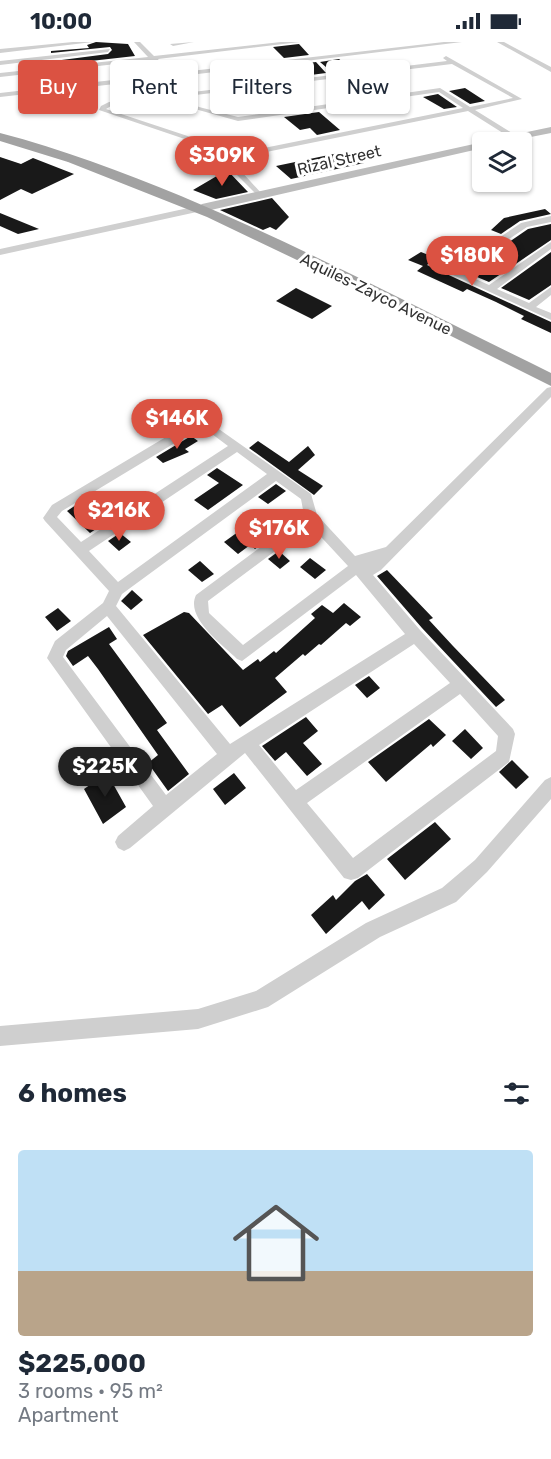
<!DOCTYPE html>
<html lang="en">
<head>
<meta charset="utf-8">
<style>
  body { margin:0; font-family:Rubik,sans-serif; background:#f2f2f3; color:#1f2937; height:100vh; display:flex; flex-direction:column; font-size:22px; white-space:nowrap }
  * { box-sizing:border-box; margin:0 }
  p { font-size:20px; color:#747a83 }
  .icon { flex:none; width:33px; height:33px; fill:none; stroke:currentColor; stroke-width:2; stroke-linecap:round; stroke-linejoin:round }
  .map { position:relative; height:1015px; overflow:hidden }
  .drawer { display:flex; flex-direction:column; background:#fff; flex:1 }
  .drawer>* { flex:none }
  .top-card { position:absolute; left:18px; top:18px; width:516px; height:54px; display:flex; gap:12px }
  .buttons { position:absolute; left:472px; top:90px; display:grid; gap:12px }
  .buttons a { display:grid; place-items:center; width:60px; height:60px; border-radius:6px; background:#fff; box-shadow:0 2px 4px #0004; font-size:30px }
  .price { position:absolute; translate:-50% -51px; padding:0 14px; border-radius:21px; background:#db5242; color:#fff; font-size:20px; line-height:39px; filter:drop-shadow(0 2px 3px #0008) }
  .price::after { content:''; position:absolute; left:50%; top:36px; width:18px; height:14px; margin-left:-9px; background:inherit; clip-path:polygon(0 0,100% 0,50% 100%) }
  .price.current { background:#222; color:#fff }
  ul { padding:0; list-style:none }
  li { display:grid; align-content:center; gap:12px; height:318px; padding:0 18px }
  li span { display:grid; place-items:center; height:186px; border-radius:6px; color:#555 }
  li>.icon { margin-inline-start:auto }
  span .icon { width:108px; height:108px; fill:#fffc; stroke-width:1 }
  li b { font-size:26px }
  h2 { display:flex; justify-content:space-between; align-items:center; height:72px; padding:0 18px; font-size:26px }
  .chip { padding:0 21px; border-radius:6px; background:#fff; box-shadow:0 2px 4px #0004; font-size:21px; line-height:54px }
  .chip.current { background:#db5242; color:#fff }
  .status { display:flex; justify-content:space-between; align-items:center; height:42px; padding:0 30px; background:#fff; direction:ltr }
  .status svg { height:16px; fill:currentColor }
  .map>svg:first-child { display:block }
</style>
</head>
<body>
<div class="status"><b>10:00</b><svg viewBox="0 0 49 12"><path d="M0 12V9h3v3zM5 12V6h3v6zM10 12V3h3v9zM15 12V0h3v12zM26 1h20v11H26zM47 4h2v5h-2z"/></svg></div>
<div class="map">
<svg width="551" height="1015" viewBox="0 0 551 1015">
  <rect width="100%" height="100%" fill="#fff"/>
  <path fill="#191919" d="M 96,0 L 128,2 L 135,14 L 55,23 L 54,19 L 108,12 L 112,8 L 110,5 L 51,11 L 51,9 L 89,6 L 87,3 Z
    M 299,2 L 309,13 L 284,16 L 273,5 Z
    M 339,17 L 353,28 L 333,31 L 320,20 Z
    M 316,20 L 326,31 L 303,34 L 292,23 Z
    M 370,34 L 388,49 L 359,52 L 341,38 Z
    M 283,45 L 296,60 L 307,59 L 311,62 L 276,67 L 259,48 Z
    M 465,46 L 485,59 L 470,62 L 449,49 Z
    M 438,52 L 457,65 L 444,67 L 423,55 Z
    M 319,70 L 340,88 L 317,93 L 310,86 L 300,88 L 284,75 Z
    M 348,109 L 364,121 L 291,137 L 276,124 Z
    M 0,115 L 21,122 L 33,116 L 74,132 L 32,152 L 21,147 L 0,158 Z
    M 227,128 L 248,150 L 216,157 L 193,148 Z
    M 272,156 L 289,175 L 276,188 L 270,185 L 263,188 L 220,168 Z
    M 545,167 L 551,172 L 520,179 L 501,192 L 491,188 L 504,176 Z
    M 0,171 L 39,187 L 18,192 L 0,184 Z
    M 551,182 L 551,198 L 489,240 L 465,230 L 528,187 Z
    M 421,210 L 436,216 L 443,212 L 461,219 L 453,224 L 433,217 L 427,223 L 551,280 L 551,291 L 521,277 L 524,274 L 496,260 L 467,247 L 463,250 L 417,229 L 423,224 L 408,218 Z
    M 551,210 L 551,243 L 529,258 L 501,246 Z
    M 296,246 L 332,264 L 312,277 L 276,259 Z
    M 191,394 L 198,399 L 185,407 L 189,410 L 163,421 L 156,415 Z
    M 258,399 L 289,420 L 308,404 L 315,413 L 298,428 L 323,444 L 314,453 L 249,406 Z
    M 217,426 L 243,443 L 208,468 L 194,458 L 219,441 L 207,433 Z
    M 276,442 L 286,449 L 268,462 L 258,455 Z
    M 79,461 L 102,483 L 90,491 L 67,469 Z
    M 260,474 L 274,486 L 262,495 L 266,499 L 255,507 L 250,503 L 238,512 L 224,500 Z
    M 120,491 L 131,500 L 119,509 L 108,499 Z
    M 279,509 L 290,519 L 280,527 L 268,517 Z
    M 310,516 L 326,528 L 315,537 L 300,525 Z
    M 200,519 L 214,532 L 202,540 L 188,528 Z
    M 387,528 L 433,576 L 429,578 L 453,604 L 505,658 L 496,665 L 422,586 L 377,534 Z
    M 132,548 L 143,558 L 131,568 L 121,559 Z
    M 344,561 L 361,575 L 350,584 L 346,581 L 321,603 L 319,602 L 305,614 L 303,612 L 275,636 L 287,650 L 240,685 L 222,663 L 208,672 L 143,593 L 184,570 L 189,571 L 243,628 L 258,617 L 260,620 L 274,609 L 276,611 L 315,576 L 311,572 L 322,563 L 333,571 Z
    M 58,566 L 71,579 L 57,589 L 45,575 Z
    M 109,585 L 117,597 L 109,602 L 167,681 L 157,688 L 189,732 L 168,749 L 148,721 L 158,713 L 98,627 L 88,614 L 73,624 L 66,614 L 68,609 Z
    M 369,634 L 380,646 L 367,656 L 355,643 Z
    M 306,675 L 318,689 L 303,701 L 322,722 L 307,734 L 286,710 L 275,719 L 262,704 Z
    M 429,677 L 446,693 L 433,705 L 431,702 L 386,740 L 368,720 Z
    M 465,687 L 483,706 L 471,717 L 452,699 Z
    M 512,718 L 529,735 L 516,747 L 499,730 Z
    M 107,731 L 126,765 L 103,782 L 84,747 Z
    M 234,731 L 246,746 L 225,763 L 213,747 Z
    M 435,780 L 451,797 L 405,838 L 387,817 Z
    M 367,832 L 385,853 L 369,868 L 362,859 L 326,892 L 311,873 L 333,853 L 336,858 L 355,839 Z"/>
  <g fill="none" stroke-linecap="round" stroke-linejoin="round">
    <path fill="#cfcfcf" fill-rule="evenodd" d="M 73,0 L 93,0 L 0,11 L 0,7 Z
      M 134,0 L 140,0 L 154,14 L 281,0 L 300,0 L 158,17 L 160,20 L 157,22 L 152,18 L 0,35 L 0,31 L 148,15 Z
      M 194,0 L 173,4 L 170,2 Z
      M 444,0 L 462,0 L 173,35 L 185,51 L 447,19 L 443,16 L 446,14 L 522,57 L 475,68 L 517,94 L 518,96 L 514,98 L 468,69 L 242,115 L 240,128 L 263,153 L 259,155 L 232,128 L 235,114 L 99,68 L 101,64 L 109,60 L 178,52 L 168,36 L 0,55 L 0,51 ZM 452,22 L 513,56 L 470,65 L 440,46 L 238,75 L 199,65 L 191,61 L 187,54 ZM 439,50 L 463,66 L 239,111 L 106,67 L 111,64 L 181,55 L 187,63 L 195,67 L 238,79 Z
      M 497,0 L 504,0 L 551,25 L 551,30 Z
      M 110,7 L 108,10 L 0,23 L 0,19 Z
      M 551,174 L 551,180 L 527,185 L 460,230 L 489,243 L 551,200 L 551,207 L 497,247 L 529,261 L 551,245 L 551,253 L 536,265 L 551,271 L 551,278 L 429,222 L 434,219 L 453,227 L 521,181 Z
      M 551,345 L 551,355 L 381,528 L 373,533 L 420,588 L 513,687 L 515,692 L 509,720 L 358,836 L 351,838 L 344,836 L 245,711 L 130,806 L 124,809 L 118,806 L 115,800 L 118,794 L 153,764 L 47,616 L 55,599 L 103,561 L 109,549 L 45,479 L 43,476 L 52,463 L 191,380 L 206,378 L 311,452 L 317,473 L 355,514 L 386,505 L 547,346 ZM 204,386 L 228,404 L 81,500 L 57,475 L 62,469 L 198,387 ZM 237,410 L 267,432 L 118,540 L 89,509 ZM 276,439 L 301,457 L 304,473 L 196,553 C 185,576 222,602 237,617 L 242,619 L 356,533 L 405,592 L 230,702 L 116,564 L 122,552 ZM 310,483 L 348,524 L 243,603 L 209,571 L 208,559 ZM 107,574 L 217,712 L 166,753 L 63,615 L 66,608 ZM 414,602 L 450,641 L 296,748 L 259,703 ZM 460,652 L 498,694 L 496,709 L 353,816 L 307,761 Z
      M 551,735 L 551,757 L 487,830 L 456,860 L 380,895 L 268,965 L 198,987 L 0,1004 L 0,984 L 198,967 L 256,949 L 366,881 L 442,846 L 475,818 L 545,738 Z"/>
    <path fill="#cfcfcf" fill-rule="evenodd" d="M 202,163 L 206,164 L 206,168 L 0,213 L 0,207 Z"/>
    <path fill="#bcbcbc" fill-rule="evenodd" d="M 551,85 L 551,91 L 506,100 L 488,100 L 493,97 Z
      M 483,100 L 486,100 L 483,100 L 483,106 L 202,170 L 196,166 L 202,162 Z"/>
    <path fill="#a2a2a2" fill-rule="evenodd" d="M 0,91 C 62,107 122,130 181,154 C 307,207 428,271 551,331 L 551,344 L 343,240 L 207,175 L 68,120 L 0,99 Z"/>
  </g>
  <g text-anchor="middle" dominant-baseline="central" stroke-width="6" stroke-linejoin="round" paint-order="stroke">
    <g font-size="16" fill="#323232" stroke="#fff">
      <text transform="translate(339 118) rotate(-13)">Rizal Street</text>
      <text transform="translate(376 252) rotate(26)">Aquiles-Zayco Avenue</text>
    </g>
  </g>
</svg>
<div class="buttons">
<a><svg class="icon" aria-label="layers" viewBox="0 0 24 24"><path d="M12 4l9 5-9 5-9-5zM3 14l9 5 9-5"/></svg></a>
</div>
<b class="price" style="left:222px;top:145px">$309K</b>
<b class="price" style="left:472px;top:245px">$180K</b>
<b class="price" style="left:177px;top:408px">$146K</b>
<b class="price" style="left:119px;top:500px">$216K</b>
<b class="price" style="left:279px;top:518px">$176K</b>
<b class="price current" style="left:105px;top:756px">$225K</b>
<div class="top-card">
<a class="chip current">Buy</a>
<a class="chip">Rent</a>
<a class="chip">Filters</a>
<a class="chip">New</a>
</div>
</div>
<section class="drawer">
<h2>6 homes<svg class="icon" aria-label="filters" viewBox="0 0 24 24"><path d="M4 7h16M4 17h16"/><circle cx="9" cy="7" r="2"/><circle cx="15" cy="17" r="2"/></svg></h2>
<ul>
<li><span style="background:linear-gradient(#bfe0f5 65%,#b9a48a 0)"><svg class="icon" aria-label="home" viewBox="0 0 24 24"><path d="M3 11l9-7 9 7M6 9v11h12V9"/></svg></span><div><b>$225,000</b><p>3 rooms · 95 m²</p><p>Apartment</p></div></li>
</ul>
</section>
</body>
</html>
